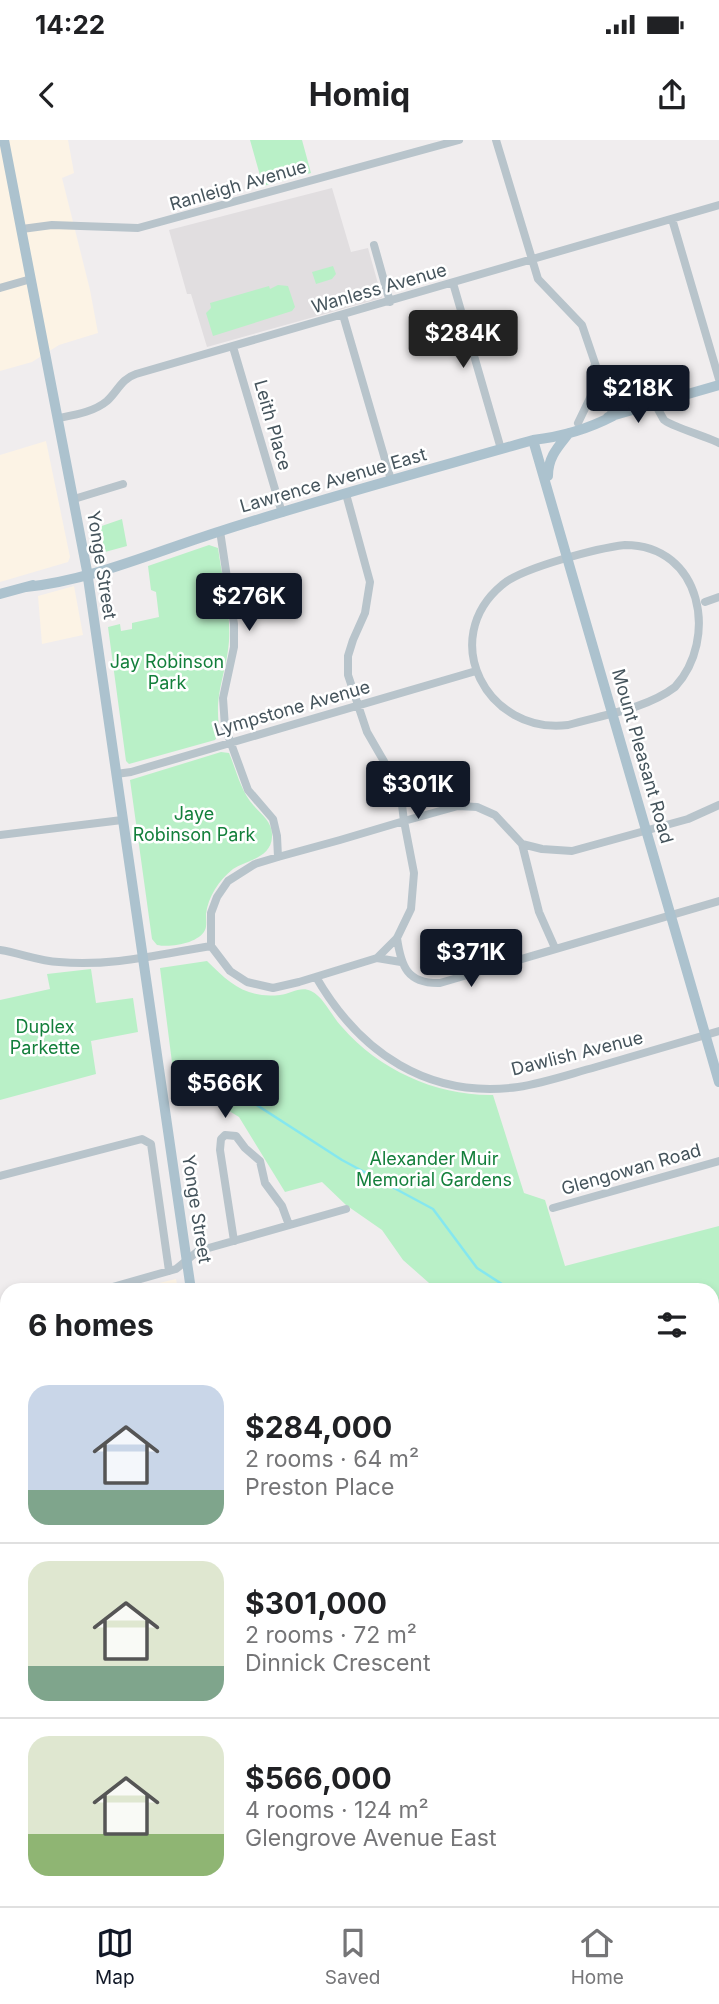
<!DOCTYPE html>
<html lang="en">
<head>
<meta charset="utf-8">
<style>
  body { margin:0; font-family:Inter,sans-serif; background:#f2f2f2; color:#202124; height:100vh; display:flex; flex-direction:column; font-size:26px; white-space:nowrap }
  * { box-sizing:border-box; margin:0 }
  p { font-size:23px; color:#757577 }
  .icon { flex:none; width:38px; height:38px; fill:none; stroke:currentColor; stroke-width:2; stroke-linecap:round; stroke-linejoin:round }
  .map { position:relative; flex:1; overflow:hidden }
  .drawer { position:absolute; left:0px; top:1143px; width:719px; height:625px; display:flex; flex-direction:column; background:#fff; border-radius:21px 21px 0 0; box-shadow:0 4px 10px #0003 }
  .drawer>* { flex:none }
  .price { position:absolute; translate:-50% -60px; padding:0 16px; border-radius:7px; background:#111827; color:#fff; font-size:23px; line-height:46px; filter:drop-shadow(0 2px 4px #0008) }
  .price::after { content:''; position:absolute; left:50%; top:42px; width:21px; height:16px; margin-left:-10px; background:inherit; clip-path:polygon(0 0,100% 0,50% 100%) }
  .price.selected { background:#222; color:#fff }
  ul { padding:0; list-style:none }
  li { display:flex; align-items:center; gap:21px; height:175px; padding:0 28px }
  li+li { border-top:2px solid #e0e0e0 }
  li span { display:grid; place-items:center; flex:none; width:196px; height:140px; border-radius:21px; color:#555 }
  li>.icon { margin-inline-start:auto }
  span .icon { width:84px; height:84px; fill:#fffc; stroke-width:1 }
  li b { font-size:30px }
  h2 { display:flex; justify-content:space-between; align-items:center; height:84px; padding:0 28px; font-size:30px }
  .status { display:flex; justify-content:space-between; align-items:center; height:49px; padding:0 35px; background:#fff; direction:ltr }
  .status svg { height:19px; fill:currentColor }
  header { display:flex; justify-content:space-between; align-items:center; height:91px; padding:0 28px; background:#fff; font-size:32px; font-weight:700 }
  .tabs { display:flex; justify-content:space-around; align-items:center; height:98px; border-top:2px solid #e0e0e0; background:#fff; font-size:19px; color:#757577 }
  .tabs a { display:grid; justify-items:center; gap:4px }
  .tabs .selected { color:#111827 }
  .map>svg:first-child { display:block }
</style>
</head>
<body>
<div class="status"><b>14:22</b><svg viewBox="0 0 49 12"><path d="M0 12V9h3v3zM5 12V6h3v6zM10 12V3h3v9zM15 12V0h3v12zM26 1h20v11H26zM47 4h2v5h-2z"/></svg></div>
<header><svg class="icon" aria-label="back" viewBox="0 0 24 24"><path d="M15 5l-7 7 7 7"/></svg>Homiq<svg class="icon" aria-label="share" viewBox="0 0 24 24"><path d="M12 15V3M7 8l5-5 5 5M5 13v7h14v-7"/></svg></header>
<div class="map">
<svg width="719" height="1766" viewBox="0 0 719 1766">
  <rect width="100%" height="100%" fill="#f0edee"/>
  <path fill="#fcf3e5" d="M 0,0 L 68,0 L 74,33 L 62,38 L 90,150 L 98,193 L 59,205 L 32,222 L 0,231 Z
    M 46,301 L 70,417 L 68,422 L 0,442 L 0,315 Z
    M 74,446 L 83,495 L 42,504 L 38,456 Z
    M 176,1139 L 178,1150 L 138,1150 L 138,1148 Z
    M 361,1760 L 362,1766 L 234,1766 L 233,1761 Z"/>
  <path fill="#e1dee0" d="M 332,48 L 351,112 L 368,108 L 382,158 L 207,207 L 191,154 L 187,154 L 169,90 Z"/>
  <path fill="#b9f0c7" d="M 250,0 L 302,0 L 311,33 L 263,46 Z
    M 333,126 L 336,134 L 332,139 L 316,144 L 312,132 Z
    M 278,145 L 288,146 L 295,167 L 292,171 L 213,196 L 206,173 L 211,168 L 210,163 L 269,146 L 270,149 Z
    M 122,379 L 127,406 L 105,412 L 101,393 L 94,394 L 93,389 Z
    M 209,405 L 218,408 C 222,438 231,470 229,501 C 226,537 213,554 220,593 L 215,600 L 129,624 L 126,621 L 108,487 L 120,484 L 121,491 L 132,489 L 132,483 L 159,477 L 156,452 L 151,450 L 148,426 Z
    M 221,612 L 229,613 C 237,632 240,650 254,666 C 263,676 273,683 272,697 C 271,718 247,720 233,729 C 219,740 208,757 206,774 C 206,779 207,786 205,790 C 199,803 171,808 157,805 L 152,799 L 130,640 Z
    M 207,821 C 229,843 247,859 280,855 C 291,854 300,846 311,851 C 324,857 332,877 342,887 C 379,930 437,956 493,955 L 524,1053 L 545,1060 L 565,1126 L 719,1086 L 719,1268 L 712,1270 L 712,1150 L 437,1150 L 403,1120 L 382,1090 L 346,1065 L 322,1042 L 285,1052 L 239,977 L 200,953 L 191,950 L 176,954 L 160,828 Z
    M 91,829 L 96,863 L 133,858 L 138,892 L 91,901 L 96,934 L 0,960 L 0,860 L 50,849 L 47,834 Z"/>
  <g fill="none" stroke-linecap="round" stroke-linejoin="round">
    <path stroke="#85e7ef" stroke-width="2.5" d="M 192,946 L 252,962 L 342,1020 L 433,1069 L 477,1128 L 511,1150"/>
    <path stroke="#b8c4cb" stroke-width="8" d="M 496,0 L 538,139 L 582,185 L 613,276
      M 672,79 L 719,239
      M 22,89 L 52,85 L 138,88 L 459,0
      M 374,105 L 390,162
      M 453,143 L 501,309
      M 0,148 L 31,139
      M 343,175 L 391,340
      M 233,207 L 282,373
      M 655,264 C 658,269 661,275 664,280 C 670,286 708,297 719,303
      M 59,278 C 74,275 94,272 107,261 C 118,251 121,239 136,234 L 719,65
      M 578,283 L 591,256 L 594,227
      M 346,354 L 370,442 L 365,473 L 353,500 L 348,516 L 348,535 L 367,592 L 400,649 L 404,681 L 414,733 L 411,769 L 397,798 L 377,818 L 299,842 L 273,848 L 247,842 L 230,831 L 211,806 L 211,773 L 217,757 L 228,741 L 255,724 L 278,717 L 340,700 L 404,681 L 458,666 L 477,667 L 495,675 L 522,704 L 542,709 L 572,711 L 688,679 L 719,665
      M 74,359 L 123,344
      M 220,391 L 234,484 L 234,507 L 223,558 L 225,587 L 248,650 L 273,679 L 277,696 L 278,717
      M 625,405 C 702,405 719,499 675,547 C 646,569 602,575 568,585 C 487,595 437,499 502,445 C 521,428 598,408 625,405 Z
      M 705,462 L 719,457
      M 116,634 L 131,632 L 476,531
      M 0,695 L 122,680
      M 522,704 L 539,772 L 555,808
      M 397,798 C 401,826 407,844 440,843 L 719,761
      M 0,810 C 20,813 39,821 59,822 C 110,827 161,814 211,806
      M 377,818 L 401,822
      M 316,837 C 360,913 428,959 518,947 C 544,943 570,934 596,927 C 637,915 678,903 719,891
      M 0,1036 L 142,999 L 151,1004 L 169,1131
      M 553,1068 L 719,1021
      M 234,1101 L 220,1010 L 221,999 L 225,995 L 236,996 L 245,1008 L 260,1021 L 265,1043 L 282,1066 L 289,1085
      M 102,1150 L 176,1129 L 198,1111 L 346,1069
      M 0,1178 L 7,1176
      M 0,1325 L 7,1323
      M 712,1353 L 719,1351
      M 0,1446 L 7,1470
      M 712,1483 L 719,1481
      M 0,1581 L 7,1579
      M 712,1611 L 719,1609
      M 0,1699 L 7,1697
      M 712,1751 L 719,1750
      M 96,1760 L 98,1766
      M 178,1766 L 198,1760
      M 660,1766 L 680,1760"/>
    <path stroke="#acc2ce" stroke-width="10" d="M 4,0 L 87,431 L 191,1150
      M 608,277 L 719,245
      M 533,300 L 719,942
      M 548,336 C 548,317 558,307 569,293
      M 26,447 C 93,440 157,411 221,391 C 324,358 428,330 533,300 C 560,297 588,289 613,276
      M 0,454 L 33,445
      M 286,1760 L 287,1766"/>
  </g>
  <g text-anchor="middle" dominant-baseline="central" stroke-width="5" stroke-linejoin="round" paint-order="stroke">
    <g font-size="18" fill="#45545c" stroke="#fff">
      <text transform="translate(238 45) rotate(-16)">Ranleigh Avenue</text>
      <text transform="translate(379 148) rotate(-16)">Wanless Avenue</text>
      <text transform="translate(273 285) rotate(74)">Leith Place</text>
      <text transform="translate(333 340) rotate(-16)">Lawrence Avenue East</text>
      <text transform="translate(102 425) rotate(81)">Yonge Street</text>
      <text transform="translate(292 568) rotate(-16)">Lympstone Avenue</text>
      <text transform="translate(643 616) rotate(74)">Mount Pleasant Road</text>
      <text transform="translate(577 913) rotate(-14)">Dawlish Avenue</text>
      <text transform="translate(631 1029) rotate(-16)">Glengowan Road</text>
      <text transform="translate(197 1069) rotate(81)">Yonge Street</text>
    </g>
    <g font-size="18" fill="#137f3b" stroke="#fff">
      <text x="167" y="521">Jay Robinson<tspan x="167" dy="21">Park</tspan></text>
      <text x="194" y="673">Jaye<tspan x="194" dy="21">Robinson Park</tspan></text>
      <text x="45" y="886">Duplex<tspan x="45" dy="21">Parkette</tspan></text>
      <text x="434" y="1018">Alexander Muir<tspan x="434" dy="21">Memorial Gardens</tspan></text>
    </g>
  </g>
</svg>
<b class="price selected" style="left:463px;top:230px">$284K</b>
<b class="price" style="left:638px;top:285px">$218K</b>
<b class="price" style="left:249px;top:493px">$276K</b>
<b class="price" style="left:418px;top:681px">$301K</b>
<b class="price" style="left:471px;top:849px">$371K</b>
<b class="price" style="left:225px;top:980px">$566K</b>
<section class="drawer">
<h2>6 homes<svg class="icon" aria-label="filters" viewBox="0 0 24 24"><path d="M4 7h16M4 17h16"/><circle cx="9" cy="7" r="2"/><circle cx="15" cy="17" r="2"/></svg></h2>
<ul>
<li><span style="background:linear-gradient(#c9d6e8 75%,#7fa58c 0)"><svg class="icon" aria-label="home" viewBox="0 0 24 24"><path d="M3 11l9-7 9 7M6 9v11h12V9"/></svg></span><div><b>$284,000</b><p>2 rooms · 64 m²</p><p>Preston Place</p></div></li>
<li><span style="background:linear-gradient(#dfe7d0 75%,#7fa58c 0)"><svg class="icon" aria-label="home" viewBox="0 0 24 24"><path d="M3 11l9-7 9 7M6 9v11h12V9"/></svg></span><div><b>$301,000</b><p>2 rooms · 72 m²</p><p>Dinnick Crescent</p></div></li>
<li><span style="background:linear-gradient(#dfe7d0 70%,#8fb573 0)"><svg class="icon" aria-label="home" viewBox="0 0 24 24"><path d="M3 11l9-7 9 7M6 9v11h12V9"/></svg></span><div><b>$566,000</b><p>4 rooms · 124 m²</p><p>Glengrove Avenue East</p></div></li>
</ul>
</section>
</div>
<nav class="tabs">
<a class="selected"><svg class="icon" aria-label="map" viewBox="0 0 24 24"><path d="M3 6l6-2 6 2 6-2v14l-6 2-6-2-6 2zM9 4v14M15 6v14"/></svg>Map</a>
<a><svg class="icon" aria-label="saved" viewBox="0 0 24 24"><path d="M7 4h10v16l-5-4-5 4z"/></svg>Saved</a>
<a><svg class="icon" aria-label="home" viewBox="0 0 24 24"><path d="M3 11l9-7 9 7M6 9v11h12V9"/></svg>Home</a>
</nav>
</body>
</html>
